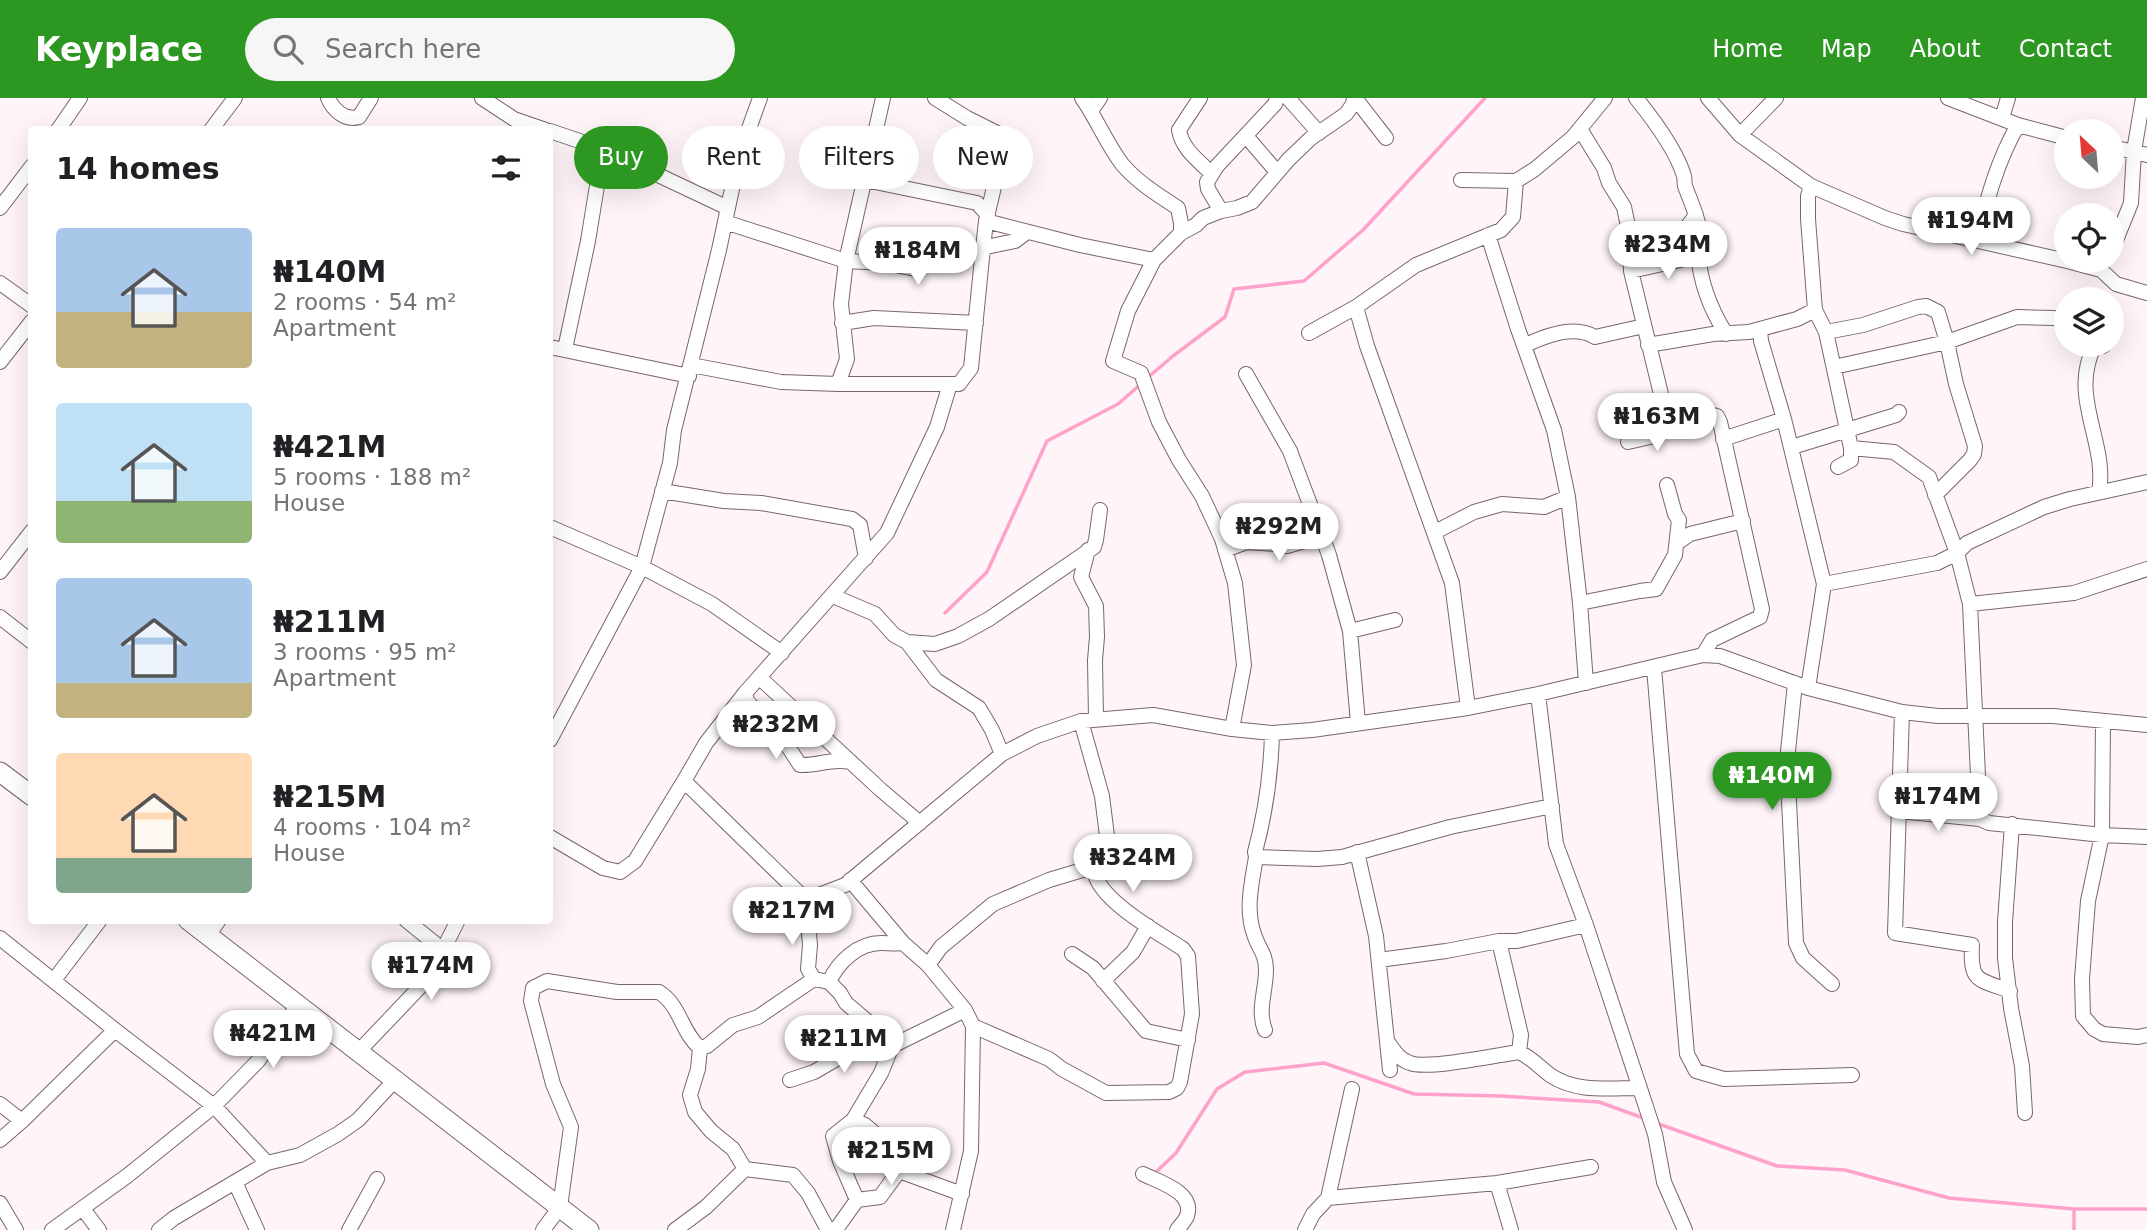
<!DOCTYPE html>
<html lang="en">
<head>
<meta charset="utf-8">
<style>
  body { margin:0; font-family:"DejaVu Sans",sans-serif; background:#f6f6f6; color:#202124; height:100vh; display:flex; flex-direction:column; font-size:26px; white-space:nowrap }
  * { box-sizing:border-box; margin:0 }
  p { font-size:23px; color:#757577 }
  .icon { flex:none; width:38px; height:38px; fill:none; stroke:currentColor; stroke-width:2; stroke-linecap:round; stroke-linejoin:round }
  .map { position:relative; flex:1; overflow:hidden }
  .sheet { position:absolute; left:28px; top:28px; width:525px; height:798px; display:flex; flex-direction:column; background:#fff; border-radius:7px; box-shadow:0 7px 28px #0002 }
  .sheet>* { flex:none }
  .top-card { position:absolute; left:574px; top:28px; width:665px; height:63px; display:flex; gap:14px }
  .needle { width:46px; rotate:334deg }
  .buttons { position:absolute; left:2054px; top:21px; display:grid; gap:14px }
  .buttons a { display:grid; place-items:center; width:70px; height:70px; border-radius:50%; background:#fff; box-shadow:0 7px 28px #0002; font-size:35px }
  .price { position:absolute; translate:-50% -60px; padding:0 16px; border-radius:24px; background:#fff; color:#222; font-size:23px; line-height:46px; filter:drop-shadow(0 2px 4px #0008) }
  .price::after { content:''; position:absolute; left:50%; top:42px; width:21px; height:16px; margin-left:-10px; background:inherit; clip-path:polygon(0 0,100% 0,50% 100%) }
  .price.active { background:#2c9721; color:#fff }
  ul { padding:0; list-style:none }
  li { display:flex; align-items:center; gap:21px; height:175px; padding:0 28px }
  li span { display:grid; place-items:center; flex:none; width:196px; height:140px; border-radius:7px; color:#555 }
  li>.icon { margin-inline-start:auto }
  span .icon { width:84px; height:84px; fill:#fffc; stroke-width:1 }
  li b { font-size:30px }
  h2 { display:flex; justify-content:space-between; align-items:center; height:84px; padding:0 28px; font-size:30px }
  .chip { padding:0 24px; border-radius:32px; background:#fff; box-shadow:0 7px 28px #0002; font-size:24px; line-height:63px }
  .chip.active { background:#2c9721; color:#fff }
  header { display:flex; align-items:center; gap:42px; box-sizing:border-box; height:98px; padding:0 35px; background:#2c9721; color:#fff }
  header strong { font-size:33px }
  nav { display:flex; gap:38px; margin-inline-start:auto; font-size:24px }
  .search { width:490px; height:63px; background:#f6f6f6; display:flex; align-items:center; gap:18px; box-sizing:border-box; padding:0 24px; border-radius:38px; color:#757577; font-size:26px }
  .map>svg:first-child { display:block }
</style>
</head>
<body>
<header>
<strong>Keyplace</strong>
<div class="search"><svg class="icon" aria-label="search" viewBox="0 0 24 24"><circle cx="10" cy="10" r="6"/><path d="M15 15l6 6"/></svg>Search here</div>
<nav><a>Home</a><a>Map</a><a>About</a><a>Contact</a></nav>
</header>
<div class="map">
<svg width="2147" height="1132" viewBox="0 0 2147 1132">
  <rect width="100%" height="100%" fill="#fff5f9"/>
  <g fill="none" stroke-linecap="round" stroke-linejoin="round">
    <path stroke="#ffa2cb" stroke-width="3.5" d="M 1146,281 L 1173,258 L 1225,219 L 1234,191 L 1304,183 L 1363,132 L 1485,0
      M 945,515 L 987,474 L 1047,343 L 1118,306 L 1141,286
      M 1656,1025 L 1777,1068 L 1845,1072 L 1949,1100 L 2074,1111 L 2147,1111
      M 1156,1074 L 1176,1055 L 1217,991 L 1245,974 L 1324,965 L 1414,996 L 1500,998 L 1599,1004 L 1646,1021
      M 2074,1132 L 2074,1111"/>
    <g stroke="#7a656e" stroke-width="16">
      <path id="minor" d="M 328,0 C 333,12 345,23 359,19 L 371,0
        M 482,0 L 514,21 L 546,32
        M 1082,0 C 1097,21 1106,45 1122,66 C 1137,84 1158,97 1178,110 L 1181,125 L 1181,135
        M 1200,0 L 1179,32 C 1182,51 1198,62 1212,76
        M 1288,0 L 1319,35
        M 1355,0 L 1386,40
        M 1636,0 C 1653,21 1676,51 1684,78 C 1685,81 1684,85 1685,88 C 1690,102 1696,114 1699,129 C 1701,138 1697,146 1698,155 C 1700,183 1711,212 1726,236
        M 1708,0 L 1740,37 L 1811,88 L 1885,120 L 1903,126 L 2067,163
        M 1948,0 L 2018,27 L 2067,40
        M 1091,13 L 1100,0
        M 2002,20 L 2008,0
        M 1580,31 L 1604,70 L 1609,85 L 1624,109 L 1629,133 L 1631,173 L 1669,329
        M 58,32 L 80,0
        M 211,32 L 235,0
        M 550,33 L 603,51 L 728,110
        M 1740,37 L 1776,0
        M 1246,38 L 1277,74
        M 2112,49 L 2147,57
        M 865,82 L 977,105 L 988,117
        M 1461,82 L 1516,83
        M 1811,88 L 1808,98 L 1808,121 L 1815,212 L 1826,234 L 1851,350 L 1851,362 L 1838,369
        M 0,110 L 32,68
        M 1221,113 L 1208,91 L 1207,84 L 1217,68 L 1275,6 L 1277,0
        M 986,123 L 1080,147 L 1154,162
        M 725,124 L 846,163 L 885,165 L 915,171 L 928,161 L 1015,143 L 1027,134
        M 1629,133 L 1677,137 L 1684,133 L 1696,117
        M 1488,137 L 1518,231 L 1554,332 L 1568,399 L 1580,505 L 1586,585
        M 1977,142 C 1987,102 1997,63 2018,27
        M 2112,152 L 2131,105 L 2134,53 L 2143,0
        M 2067,163 L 2101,172 L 2116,186 L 2147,195
        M 1631,173 L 1698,158
        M 0,185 L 32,208
        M 1356,209 L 1367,248 L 1452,485 L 1468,610
        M 842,225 L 874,220 L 976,225
        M 1760,231 L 1761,243 L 1784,321 L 1824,486 L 1808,590
        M 1826,234 L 1863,227 L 1918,209 L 1926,208 L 1938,214 L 1947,244 L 1956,286 L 1975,348 L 1974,356 L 1970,362 L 1935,397
        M 1309,235 L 1356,209 L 1416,167 L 1501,132 L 1513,119 L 1516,83 L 1535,71 L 1573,39 L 1605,0
        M 1648,247 L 1713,236 L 1749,234 L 1797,221 L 1815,212
        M 1524,248 C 1544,238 1574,226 1595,239 L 1644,228
        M 550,249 L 689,278
        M 565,251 L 588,143 L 603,51
        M 0,264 L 32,223
        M 691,267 L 781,284 L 838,286 L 959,286 L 971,270 L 983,150 L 986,123 L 998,72 L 1001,65 L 1019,48 L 1017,45 L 967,20 L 935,0
        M 1834,269 L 1947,244 L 2017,219 L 2054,220
        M 1246,276 L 1290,353 L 1329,457 L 1350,533 L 1358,625
        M 838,286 L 847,261 L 841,206 L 846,163 L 883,0
        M 1723,341 L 1784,321
        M 1628,344 L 1650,339 L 1669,329 L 1713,317 L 1717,318 L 1720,324 L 1762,511 L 1760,519 L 1712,542 L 1703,557
        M 1792,349 L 1896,317 L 1899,314
        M 1851,350 L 1894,354 L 1929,379 L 1957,455 L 1970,506 L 1980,721
        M 662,393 L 724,403 L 761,405 L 852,421 L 860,427 L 866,460
        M 2099,394 C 2108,344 2068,298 2095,247 L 2103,248
        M 550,429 L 642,469 L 712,506 L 782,555
        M 1435,434 L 1474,414 L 1502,406 L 1544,409 L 1568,399
        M 1677,445 L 1690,436 L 1743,423
        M 1088,452 L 1081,479 L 1096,508 L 1097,539 L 1095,562 L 1096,621
        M 1225,452 L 1247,444 L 1274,446 L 1287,448 L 1322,438
        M 0,474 L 32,433
        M 1824,486 L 1937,465 L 1957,455 L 1967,445 L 2044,409 L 2070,401 L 2147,384
        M 833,498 L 875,516 L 894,537 L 907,544 L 936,582 L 979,610 L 992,632 L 1002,656
        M 1580,505 L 1640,493 L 1656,491 L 1675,457 L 1679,422 L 1675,416 L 1667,387
        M 1970,506 L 2074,495 L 2147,471
        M 0,519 L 32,544
        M 1350,533 L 1395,522
        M 907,544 L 935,546 L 958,538 L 989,521 L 1094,449 L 1096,442 L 1100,412
        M 1654,570 L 1687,956 L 1696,973 L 1724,981 L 1852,977
        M 760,580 L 881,692 L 920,725
        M 1795,585 L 1787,663 L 1796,845 L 1803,860 L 1832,886
        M 745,595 L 747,603 L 789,650 L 800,667 C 819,668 830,660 850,664
        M 1538,596 L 1556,746 L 1586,827 L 1655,1036 L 1664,1084 L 1685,1132
        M 1902,614 L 1895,835 L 1972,847 C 1970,885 1978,881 2010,893
        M 2103,623 L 2102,737 L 2088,803 L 2082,881 L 2083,918 L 2094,931 L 2103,936 L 2138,939 L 2147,937
        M 1232,631 L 1244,567 L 1235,485 L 1222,441 L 1202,398 L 1179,362 L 1159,324 L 1141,275 L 1113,263 L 1128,213 L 1154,162 L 1181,135 L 1196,127 L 1203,120 L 1221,113 L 1237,110 L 1252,104 L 1289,61 L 1311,40 L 1346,16 L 1353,6 L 1354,0
        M 550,642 L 642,469 L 670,365 L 674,332 L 719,152 L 739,58 L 760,0
        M 684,683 L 706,645 L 745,595 L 887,435 L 937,329 L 950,286
        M 1899,713 L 1980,721 L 1989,725 L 2102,737 L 2147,739
        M 2012,726 L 2005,824 L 2005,860 L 2011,910 L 2022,968 L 2025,1015
        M 550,739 L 603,770 L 620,774 L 635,763 L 684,683 L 806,802 L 845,787 L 1002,656 L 1037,638 L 1081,623 L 1153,617 L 1232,631 L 1272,635 L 1312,632 L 1468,610 L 1538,596 L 1703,557 L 1720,558 L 1808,590 L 1902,614 L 1938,618 L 2053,618 L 2147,627
        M 1357,754 L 1376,838 L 1390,972
        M 1256,759 L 1317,761 L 1342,759 L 1450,729 L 1552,708
        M 850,782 L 903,845 L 928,867 L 965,912 L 973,928 L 971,1053 L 953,1132
        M 806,802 L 810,847 L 808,871 L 814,881
        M 406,822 L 443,852
        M 207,839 L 219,822
        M 0,840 L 115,932 L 214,1008 L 267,1065 L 235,1084 L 257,1132
        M 1499,843 L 1521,937 L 1519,954
        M 1072,856 L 1093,870 L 1146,933 L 1188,942
        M 1379,862 L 1446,853 L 1499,843 L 1517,843 L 1586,827
        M 928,867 L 941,849 L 993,806 L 1049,782 L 1099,767
        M 54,882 L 100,822
        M 1103,883 L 1133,854 L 1148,828
        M 829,884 C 838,864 858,845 881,845 C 888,845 896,846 903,845
        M 973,928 L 1049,961 L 1062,971 L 1106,995 L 1169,994 L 1177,990 L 1180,984 L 1192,916 L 1188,858 L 1183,851 C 1159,835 1102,804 1095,776 L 1108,753 L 1107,738 L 1102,698 L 1081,623
        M 1265,932 C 1257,912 1266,893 1266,872 C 1266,855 1258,850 1254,836 C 1245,811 1252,784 1256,759 L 1255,754 C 1266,713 1271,678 1272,635
        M 1387,943 C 1394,952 1398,961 1410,965 C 1428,972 1497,957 1519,954 C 1532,960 1539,969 1550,977 C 1576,995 1609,990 1640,990
        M 700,950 L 707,948 L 733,927 L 758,919 L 814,881 L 829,884 L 840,895 L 846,905 L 881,935 L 890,951
        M 700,950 L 698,971 L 690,997 L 695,1014 L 711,1033 L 733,1051 L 745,1071
        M 358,954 L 439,869 L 443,852 L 458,822
        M 790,982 L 814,974 L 881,935
        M 0,1006 L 22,1023
        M 853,1022 L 865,1027 L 879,1039 L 890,1061 L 899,1073 L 962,1096
        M 0,1042 L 22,1023 L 115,932
        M 267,1065 L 300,1057 L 338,1036 L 358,1022 L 395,982
        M 1143,1076 C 1159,1084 1195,1094 1187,1118 C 1185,1123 1180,1128 1177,1132
        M 1497,1085 L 1511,1132
        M 1328,1100 L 1497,1085 L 1591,1069
        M 857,1102 L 840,1063 L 833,1038 L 853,1022 L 881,975 L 892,948 L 965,912
        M 0,1105 L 16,1132
        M 83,1111 L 99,1132
        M 52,1132 L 127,1078 L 214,1008 L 258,963 L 298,907
        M 159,1132 L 174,1120 L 235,1084
        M 349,1132 L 377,1081
        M 543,1132 L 560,1109 L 571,1029 L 553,986 L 531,903 L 533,890 L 547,883 L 617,894 L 659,894 C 681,908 681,934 700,950
        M 675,1132 L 706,1109 L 745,1071 L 793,1077 L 808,1095 L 828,1132
        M 831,1132 L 837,1130 L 857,1102 L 880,1099 L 899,1073
        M 1305,1132 L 1313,1116 L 1328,1100 L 1352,991"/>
    </g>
    <g stroke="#7a656e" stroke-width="21">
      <path id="secondary" d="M 0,674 L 32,698
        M 188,822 L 589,1132"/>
    </g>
    <use href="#minor" stroke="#fff" stroke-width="14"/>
    <use href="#secondary" stroke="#fff" stroke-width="19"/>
  </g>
</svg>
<div class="buttons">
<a><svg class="needle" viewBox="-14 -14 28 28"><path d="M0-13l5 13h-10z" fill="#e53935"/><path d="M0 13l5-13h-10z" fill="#757577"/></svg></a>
<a><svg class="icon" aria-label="locate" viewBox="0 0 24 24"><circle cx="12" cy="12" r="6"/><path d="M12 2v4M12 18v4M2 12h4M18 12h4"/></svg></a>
<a><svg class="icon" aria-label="layers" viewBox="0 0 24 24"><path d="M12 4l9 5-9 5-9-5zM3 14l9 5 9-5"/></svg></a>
</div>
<b class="price" style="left:1971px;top:159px">₦194M</b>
<b class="price" style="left:1668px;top:183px">₦234M</b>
<b class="price" style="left:918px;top:189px">₦184M</b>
<b class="price" style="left:1657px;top:355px">₦163M</b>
<b class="price" style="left:1279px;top:465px">₦292M</b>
<b class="price" style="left:776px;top:663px">₦232M</b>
<b class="price active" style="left:1772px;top:714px">₦140M</b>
<b class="price" style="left:1938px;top:735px">₦174M</b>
<b class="price" style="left:1133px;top:796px">₦324M</b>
<b class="price" style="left:792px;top:849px">₦217M</b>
<b class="price" style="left:431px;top:904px">₦174M</b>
<b class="price" style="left:273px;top:972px">₦421M</b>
<b class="price" style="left:844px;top:977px">₦211M</b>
<b class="price" style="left:891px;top:1089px">₦215M</b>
<div class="top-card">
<a class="chip active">Buy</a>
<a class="chip">Rent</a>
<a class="chip">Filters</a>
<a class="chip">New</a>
</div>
<section class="sheet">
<h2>14 homes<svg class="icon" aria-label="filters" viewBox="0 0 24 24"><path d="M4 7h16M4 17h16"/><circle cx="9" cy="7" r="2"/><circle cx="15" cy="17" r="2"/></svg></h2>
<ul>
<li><span style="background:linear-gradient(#a9c7e8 60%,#c2b280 0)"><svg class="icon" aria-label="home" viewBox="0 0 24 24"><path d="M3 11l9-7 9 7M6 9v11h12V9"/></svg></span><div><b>₦140M</b><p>2 rooms · 54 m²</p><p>Apartment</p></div></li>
<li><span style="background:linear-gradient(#bfe0f5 70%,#8fb573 0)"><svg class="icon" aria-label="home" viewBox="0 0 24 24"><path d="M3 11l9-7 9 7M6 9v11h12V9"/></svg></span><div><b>₦421M</b><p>5 rooms · 188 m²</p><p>House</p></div></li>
<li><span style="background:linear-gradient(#a9c7e8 75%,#c2b280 0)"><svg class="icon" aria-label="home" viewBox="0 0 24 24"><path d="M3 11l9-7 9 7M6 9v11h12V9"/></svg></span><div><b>₦211M</b><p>3 rooms · 95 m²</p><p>Apartment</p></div></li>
<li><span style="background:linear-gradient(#ffd9b3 75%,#7fa58c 0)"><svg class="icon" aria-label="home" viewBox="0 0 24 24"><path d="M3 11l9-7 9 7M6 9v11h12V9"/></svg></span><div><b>₦215M</b><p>4 rooms · 104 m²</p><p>House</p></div></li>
</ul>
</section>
</div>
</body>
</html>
